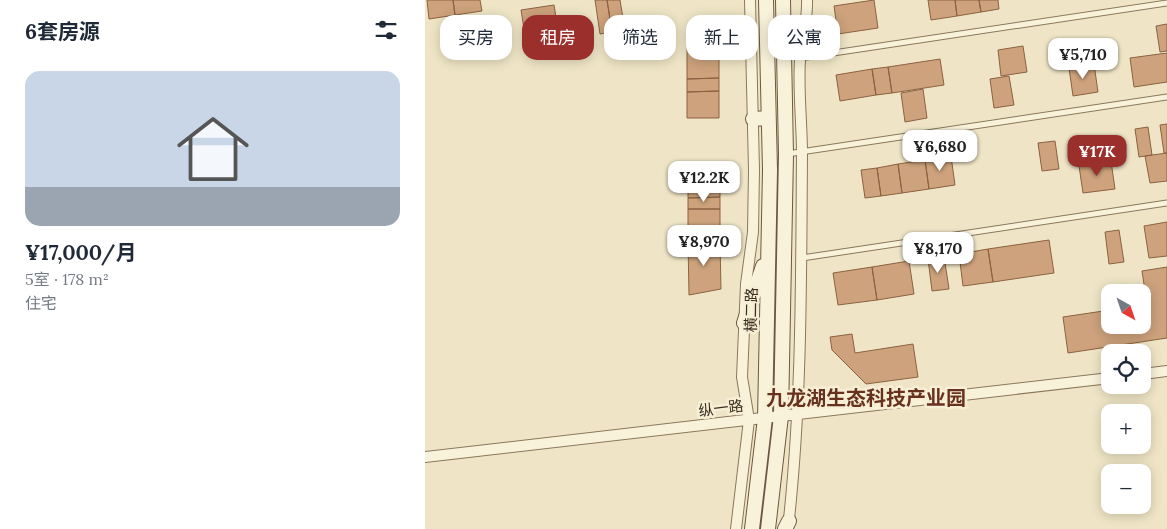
<!DOCTYPE html>
<html lang="zh">
<head>
<meta charset="utf-8">
<style>
  body { margin:0; font-family:Lora,"Noto Sans SC",serif; background:#f2f2f3; color:#1f2937; height:100vh; display:flex; flex-direction:column; font-size:19px; white-space:nowrap }
  * { box-sizing:border-box; margin:0 }
  p { font-size:16px; color:#747a83 }
  .icon { flex:none; width:28px; height:28px; fill:none; stroke:currentColor; stroke-width:2; stroke-linecap:round; stroke-linejoin:round }
  .map { position:relative; flex:1; overflow:hidden }
  .details { display:flex; flex-direction:column; background:#fff; width:425px }
  .details>* { flex:none }
  .top-card { position:absolute; left:15px; top:15px; width:475px; height:45px; display:flex; gap:10px }
  .needle { width:32px; rotate:140deg }
  .fabs { position:absolute; left:676px; top:284px; display:grid; gap:10px }
  .fabs a { display:grid; place-items:center; width:50px; height:50px; border-radius:10px; background:#fff; box-shadow:0 2px 12px #0003; font-size:25px }
  .price { position:absolute; translate:-50% -42px; padding:0 11px; border-radius:10px; background:#fff; color:#222; font-size:16px; line-height:32px; filter:drop-shadow(0 1px 2px #0008) }
  .price::after { content:''; position:absolute; left:50%; top:30px; width:15px; height:11px; margin-left:-8px; background:inherit; clip-path:polygon(0 0,100% 0,50% 100%) }
  .price.active { background:#9b2f2b; color:#fff }
  ul { padding:0; list-style:none }
  li { display:grid; align-content:center; gap:10px; height:265px; padding:0 25px }
  li span { display:grid; place-items:center; height:155px; border-radius:15px; color:#555 }
  li>.icon { margin-inline-start:auto }
  span .icon { width:90px; height:90px; fill:#fffc; stroke-width:1 }
  li b { font-size:21px }
  h2 { display:flex; justify-content:space-between; align-items:center; height:60px; padding:0 25px; font-size:21px }
  .chip { padding:0 18px; border-radius:15px; background:#fff; box-shadow:0 2px 12px #0003; font-size:18px; line-height:45px }
  .chip.active { background:#9b2f2b; color:#fff }
  main { display:flex; flex:1; min-height:0 }
  .map>svg:first-child { display:block }
</style>
</head>
<body>
<main>
<section class="details">
<h2>6套房源<svg class="icon" aria-label="filters" viewBox="0 0 24 24"><path d="M4 7h16M4 17h16"/><circle cx="9" cy="7" r="2"/><circle cx="15" cy="17" r="2"/></svg></h2>
<ul>
<li><span style="background:linear-gradient(#c9d6e8 75%,#9aa5b1 0)"><svg class="icon" aria-label="home" viewBox="0 0 24 24"><path d="M3 11l9-7 9 7M6 9v11h12V9"/></svg></span><div><b>¥17,000/月</b><p>5室 · 178 m²</p><p>住宅</p></div></li>
</ul>
</section>
<div class="map">
<svg width="742" height="529" viewBox="0 0 742 529">
  <rect width="100%" height="100%" fill="#efe5c6"/>
  <path fill="#cda27c" stroke="#8b6241" d="M 2,0 L 28,0 L 30,15 L 4,19 Z
    M 28,0 L 55,0 L 57,11 L 30,15 Z
    M 170,0 L 182,0 L 187,32 L 175,34 Z
    M 182,0 L 195,0 L 200,30 L 187,32 Z
    M 449,0 L 453,28 L 413,34 L 409,6 Z
    M 503,0 L 530,0 L 532,16 L 506,20 Z
    M 530,0 L 554,0 L 556,12 L 532,16 Z
    M 554,0 L 573,0 L 574,9 L 556,12 Z
    M 129,5 L 133,30 L 100,35 L 96,10 Z
    M 55,16 L 59,41 L 37,44 L 33,19 Z
    M 742,24 L 742,51 L 735,52 L 731,26 Z
    M 262,35 L 294,35 L 294,48 L 262,48 Z
    M 598,46 L 602,72 L 576,76 L 573,50 Z
    M 262,48 L 294,48 L 294,78 L 262,79 Z
    M 742,53 L 742,82 L 709,87 L 705,58 Z
    M 515,59 L 519,85 L 467,93 L 463,67 Z
    M 669,64 L 673,92 L 648,96 L 644,68 Z
    M 463,67 L 467,93 L 451,95 L 447,69 Z
    M 447,69 L 451,95 L 415,101 L 411,75 Z
    M 584,76 L 589,105 L 569,108 L 565,79 Z
    M 294,78 L 294,91 L 262,92 L 262,79 Z
    M 498,89 L 502,118 L 480,122 L 476,93 Z
    M 294,91 L 294,118 L 262,118 L 262,92 Z
    M 742,124 L 742,153 L 739,153 L 735,125 Z
    M 723,127 L 727,155 L 714,157 L 710,129 Z
    M 630,141 L 634,169 L 617,171 L 613,143 Z
    M 742,153 L 742,181 L 725,183 L 720,156 Z
    M 526,156 L 530,185 L 504,189 L 500,160 Z
    M 500,160 L 504,189 L 477,193 L 473,164 Z
    M 686,161 L 690,189 L 658,193 L 654,166 Z
    M 473,164 L 477,193 L 456,196 L 452,168 Z
    M 452,168 L 456,196 L 440,198 L 436,170 Z
    M 295,187 L 295,197 L 263,198 L 263,188 Z
    M 295,197 L 295,209 L 263,209 L 263,198 Z
    M 263,209 L 295,209 L 295,242 L 263,242 Z
    M 742,222 L 742,256 L 724,258 L 719,226 Z
    M 694,230 L 699,262 L 684,264 L 680,232 Z
    M 624,240 L 629,273 L 568,282 L 563,249 Z
    M 263,242 L 295,242 L 296,289 L 264,295 Z
    M 563,249 L 568,282 L 538,286 L 534,254 Z
    M 519,256 L 524,289 L 507,291 L 503,259 Z
    M 484,261 L 489,294 L 452,300 L 447,267 Z
    M 447,267 L 452,300 L 413,305 L 408,273 Z
    M 742,267 L 742,338 L 643,353 L 638,317 L 685,310 L 685,325 L 718,325 L 718,305 L 722,304 L 717,271 Z
    M 427,334 L 430,353 L 488,344 L 493,377 L 441,384 L 407,350 L 405,337 Z"/>
  <g fill="none" stroke-linecap="round" stroke-linejoin="round">
    <g stroke="#8b775c" stroke-width="7">
      <path id="lane" d="M 375,58 L 742,3
        M 362,154 L 742,97
        M 377,258 L 742,203"/>
    </g>
    <g stroke="#8b775c" stroke-width="12">
      <path id="street" d="M 718,374 L 742,371
        M 0,457 L 685,378
        M 363,528 C 377,404 376,279 377,154 C 377,123 373,91 375,60 C 376,39 383,21 382,0
        M 311,529 L 324,420 L 317,377 L 321,284 L 328,232 L 329,170 L 325,0"/>
    </g>
    <g stroke="#6d583f" stroke-width="16">
      <path id="secondary" d="M 328,119 L 343,118
        M 319,323 L 338,266
        M 327,529 L 340,418 L 345,170 L 341,0
        M 343,529 L 356,416 L 361,154 L 358,0
        M 360,529 L 364,521"/>
    </g>
    <use href="#lane" stroke="#f9f2da" stroke-width="5"/>
    <use href="#street" stroke="#f9f2da" stroke-width="10"/>
    <use href="#secondary" stroke="#f9f2da" stroke-width="14"/>
  </g>
  <g text-anchor="middle" dominant-baseline="central" stroke-width="5" stroke-linejoin="round" paint-order="stroke">
    <g font-size="15" fill="#3b2e1f" stroke="#f6efd6">
      <text transform="translate(326 310) rotate(-89)">横二路</text>
      <text transform="translate(296 408) rotate(-7)">纵一路</text>
    </g>
    <g font-size="20" font-weight="bold" fill="#68311e" stroke="#f6efd6">
      <text x="441" y="397">九龙湖生态科技产业园</text>
    </g>
  </g>
</svg>
<div class="fabs">
<a><svg class="needle" viewBox="-14 -14 28 28"><path d="M0-13l5 13h-10z" fill="#e53935"/><path d="M0 13l5-13h-10z" fill="#747a83"/></svg></a>
<a><svg class="icon" aria-label="locate" viewBox="0 0 24 24"><circle cx="12" cy="12" r="6"/><path d="M12 2v4M12 18v4M2 12h4M18 12h4"/></svg></a>
<a>+</a>
<a>−</a>
</div>
<b class="price" style="left:658px;top:80px">¥5,710</b>
<b class="price" style="left:515px;top:172px">¥6,680</b>
<b class="price active" style="left:672px;top:177px">¥17K</b>
<b class="price" style="left:279px;top:203px">¥12.2K</b>
<b class="price" style="left:279px;top:267px">¥8,970</b>
<b class="price" style="left:513px;top:274px">¥8,170</b>
<div class="top-card">
<a class="chip">买房</a>
<a class="chip active">租房</a>
<a class="chip">筛选</a>
<a class="chip">新上</a>
<a class="chip">公寓</a>
</div>
</div>
</main>
</body>
</html>
